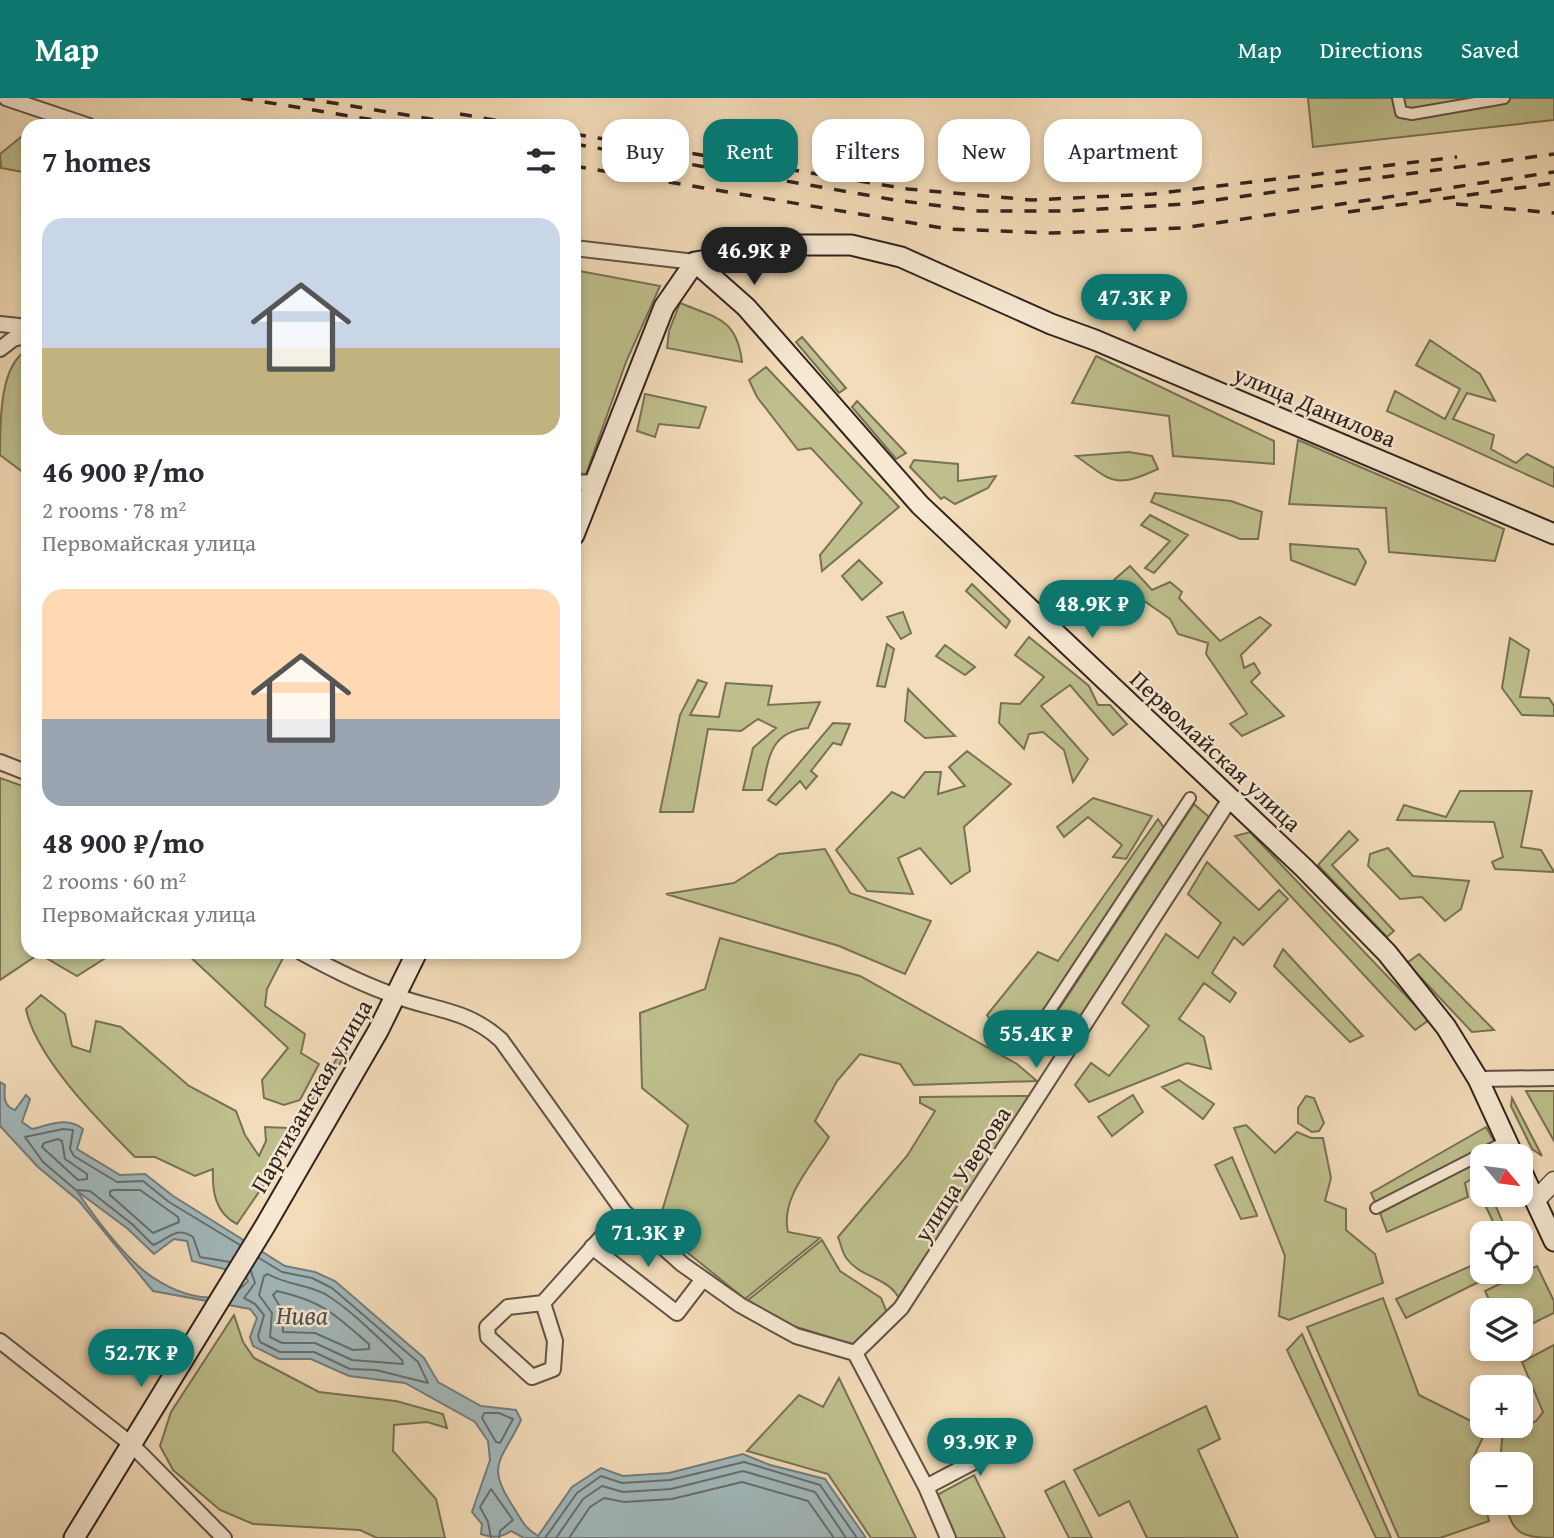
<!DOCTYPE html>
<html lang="en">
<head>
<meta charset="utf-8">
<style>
  body { margin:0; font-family:"Gentium Book Plus",serif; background:#f7f7f7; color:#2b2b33; height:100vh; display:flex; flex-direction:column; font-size:26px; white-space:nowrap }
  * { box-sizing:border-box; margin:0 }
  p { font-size:23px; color:#7c7c81 }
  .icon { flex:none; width:38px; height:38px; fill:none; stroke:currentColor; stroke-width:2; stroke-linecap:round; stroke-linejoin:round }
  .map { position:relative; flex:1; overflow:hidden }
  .details { position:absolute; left:21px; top:21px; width:560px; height:840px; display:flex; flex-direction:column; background:#fff; border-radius:21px; box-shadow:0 4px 10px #0003 }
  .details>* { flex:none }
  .hud { position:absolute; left:602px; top:21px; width:665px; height:63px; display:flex; gap:14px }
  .needle { width:46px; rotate:119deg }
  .buttons { position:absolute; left:1470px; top:1046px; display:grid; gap:14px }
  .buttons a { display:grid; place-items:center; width:63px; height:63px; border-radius:14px; background:#fff; box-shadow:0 4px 10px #0003; font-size:35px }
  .price { position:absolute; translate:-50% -60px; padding:0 16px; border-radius:24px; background:#0f766e; color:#fff; font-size:23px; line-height:46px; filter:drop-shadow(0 2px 4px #0008) }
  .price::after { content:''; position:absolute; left:50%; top:42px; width:21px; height:16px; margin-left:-10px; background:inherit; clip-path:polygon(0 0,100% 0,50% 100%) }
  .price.on { background:#222; color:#fff }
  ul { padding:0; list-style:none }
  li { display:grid; align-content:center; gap:14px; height:371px; padding:0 21px }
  li span { display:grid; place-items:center; height:217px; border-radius:21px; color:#555 }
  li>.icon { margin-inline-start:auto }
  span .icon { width:126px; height:126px; fill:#fffc; stroke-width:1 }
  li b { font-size:30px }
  h2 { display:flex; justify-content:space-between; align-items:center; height:84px; padding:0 21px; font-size:30px }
  .chip { padding:0 24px; border-radius:21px; background:#fff; box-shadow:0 4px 10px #0003; font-size:24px; line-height:63px }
  .chip.on { background:#0f766e; color:#fff }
  header { display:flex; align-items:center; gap:42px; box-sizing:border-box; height:98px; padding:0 35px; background:#0f766e; color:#fff }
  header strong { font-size:33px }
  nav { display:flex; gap:38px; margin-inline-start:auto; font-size:24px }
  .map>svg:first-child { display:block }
</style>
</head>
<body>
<header>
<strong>Map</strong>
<nav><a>Map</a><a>Directions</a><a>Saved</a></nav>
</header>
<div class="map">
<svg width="1554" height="1440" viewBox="0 0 1554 1440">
  <rect width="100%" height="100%" fill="#f3dcb9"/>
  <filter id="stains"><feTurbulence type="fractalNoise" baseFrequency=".00286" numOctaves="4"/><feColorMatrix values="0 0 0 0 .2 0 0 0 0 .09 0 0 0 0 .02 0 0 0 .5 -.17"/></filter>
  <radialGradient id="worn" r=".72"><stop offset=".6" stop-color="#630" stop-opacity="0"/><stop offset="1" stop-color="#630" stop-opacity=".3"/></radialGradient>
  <path fill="#bebf8d" stroke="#777256" stroke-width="2" d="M 1308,0 L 1554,0 L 1554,22 L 1313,49 Z
    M 21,39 L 28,40 L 28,75 L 1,70 L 0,56 Z
    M 574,172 L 660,188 L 626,264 L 586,376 L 574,375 Z
    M 680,205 C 716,220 737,220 742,264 L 667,250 L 669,233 Z
    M 802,239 L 846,290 L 839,295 L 796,244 Z
    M 1430,242 L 1480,276 L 1495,303 L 1467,295 L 1453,321 L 1494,337 L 1491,351 L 1516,365 L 1527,356 L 1554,370 L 1554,389 L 1387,313 L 1395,293 L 1445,321 L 1460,291 L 1416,267 Z
    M 28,252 L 28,378 L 0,357 C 0,322 0,265 28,252 Z
    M 1096,258 L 1274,343 L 1274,366 L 1173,358 L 1169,318 L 1072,305 Z
    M 766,269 L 899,409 L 822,473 L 820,457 L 862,405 L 811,350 L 798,352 L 757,299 L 749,282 Z
    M 645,296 L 706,309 L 699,330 L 659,326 L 655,339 L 637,333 Z
    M 857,303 L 906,355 L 896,361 L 852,309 Z
    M 1298,342 L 1504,431 L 1495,463 L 1389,454 L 1386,410 L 1289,406 Z
    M 1129,354 L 1152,358 L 1158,371 C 1114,391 1113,384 1076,358 Z
    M 914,362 L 958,366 L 958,383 L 996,378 L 988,390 L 955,406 L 944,399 L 941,401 L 910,369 Z
    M 1155,395 L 1231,403 L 1262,414 L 1258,441 L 1240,441 L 1151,404 Z
    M 1150,417 L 1188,437 L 1154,475 L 1145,470 L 1170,443 L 1141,427 Z
    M 1290,446 L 1358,451 L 1366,464 L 1355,487 L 1291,462 Z
    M 859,462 L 882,485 L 862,502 L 842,478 Z
    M 1130,468 L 1152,492 L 1170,484 L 1182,494 L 1179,500 L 1220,543 L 1260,519 L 1271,527 L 1241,557 L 1244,570 L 1254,565 L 1260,575 L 1251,584 L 1284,618 L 1242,638 L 1230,626 L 1247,616 L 1206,556 L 1208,545 L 1178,536 L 1170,521 L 1114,482 Z
    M 972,486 L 1010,523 L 1006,530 L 966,493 Z
    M 903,514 L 911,535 L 901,541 L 887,519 Z
    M 1029,539 L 1089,588 L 1098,607 L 1110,607 L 1127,626 L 1113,637 L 1070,587 L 1041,608 L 1088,661 L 1073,684 L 1064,652 L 1043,634 L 1029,636 L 1024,651 L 999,625 L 1001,605 L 1020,606 L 1044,579 L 1015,557 Z
    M 1510,540 L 1529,552 L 1520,599 L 1549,600 L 1554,608 L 1554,618 L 1522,617 L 1502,590 Z
    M 887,546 L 894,551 L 885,589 L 877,588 Z
    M 945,547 L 975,569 L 965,577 L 936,558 Z
    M 698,582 L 707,585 L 690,617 L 719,619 L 726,585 L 772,588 L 768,607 L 820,604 L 808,630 C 770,634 769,659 762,692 L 743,692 L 753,650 L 776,630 L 758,621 L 741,633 L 708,631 L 693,714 L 660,714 L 680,617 Z
    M 908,591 L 955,638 L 925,640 L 905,623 Z
    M 833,625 L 850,626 L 841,647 L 833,645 L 811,673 L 817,678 L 806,691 L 800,683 L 776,707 L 768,702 Z
    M 967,653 L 1011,686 L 964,729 L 970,773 L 951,786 L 920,750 L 898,760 L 913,796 L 867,793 L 836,752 L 892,694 L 904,700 L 925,674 L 941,674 L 938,696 L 965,688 L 949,669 Z
    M 0,680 L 28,690 L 28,854 L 115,854 L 77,878 L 39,856 L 0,882 Z
    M 1460,693 L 1532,693 L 1521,749 L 1541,752 L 1554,774 L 1495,771 L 1492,764 L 1503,759 L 1494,724 L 1397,722 L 1404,707 L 1446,719 Z
    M 1093,700 L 1152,718 L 1126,761 L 1113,759 L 1122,747 L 1088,719 L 1064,739 L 1057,729 Z
    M 1194,706 L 1209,719 L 1062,954 L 1038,943 Z
    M 1158,721 L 1164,730 L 1027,937 L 999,935 L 987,917 L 1038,854 L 1058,863 Z
    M 1349,733 L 1358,742 L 1332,767 L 1394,833 L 1387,839 L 1318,767 Z
    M 1250,734 L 1429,922 L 1415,932 L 1235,738 Z
    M 1388,750 L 1413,778 L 1469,783 L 1461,811 L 1445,823 L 1422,799 L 1400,801 L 1368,768 L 1370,756 Z
    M 825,751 L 850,795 L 931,823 L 905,876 L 839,848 L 666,796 L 734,785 L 779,756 Z
    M 1207,764 L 1259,812 L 1279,792 L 1288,801 L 1243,847 L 1234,839 L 1212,875 L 1236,895 L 1230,904 L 1204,885 L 1179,921 L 1204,939 L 1211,971 L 1187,965 L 1089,1004 L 1075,987 L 1091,965 L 1109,978 L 1149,928 L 1122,905 L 1166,836 L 1198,860 L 1221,825 L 1188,796 Z
    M 720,840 L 860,878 L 1017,966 L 1037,983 L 914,987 L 900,966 L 860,956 L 837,983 L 815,1023 L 829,1039 C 812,1067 780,1100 788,1134 L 820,1140 L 745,1201 L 657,1130 L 688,1027 L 642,990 L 640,915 L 705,891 Z
    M 1283,851 L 1363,938 L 1350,944 L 1274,868 Z
    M 185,854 L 286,854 L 267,891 L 265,908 L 305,936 L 301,955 L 319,966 L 300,1002 L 284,1007 L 264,1000 L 262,982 L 288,950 Z
    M 1419,856 L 1494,932 L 1472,934 L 1407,865 Z
    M 41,897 L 65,916 L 72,948 L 90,954 L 96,923 L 121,929 L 189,988 L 236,1013 L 245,1037 L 259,1058 L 266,1043 L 265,1029 L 288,1030 L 303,1016 L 342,952 L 347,954 L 278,1066 L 237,1126 C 215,1115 212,1093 213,1071 L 195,1078 L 155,1059 L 135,1059 C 99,1023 36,960 26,911 Z
    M 1179,982 L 1214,1006 L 1203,1021 L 1162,989 Z
    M 1526,993 L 1554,993 L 1554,1043 Z
    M 1133,997 L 1143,1014 L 1112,1038 L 1098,1019 Z
    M 1029,998 L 900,1202 C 888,1178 862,1181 847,1161 C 842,1155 841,1146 838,1139 L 907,1058 L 935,1013 L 920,1005 L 920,999 Z
    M 1306,998 L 1314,1000 L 1324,1025 L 1319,1033 L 1312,1034 L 1298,1025 L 1298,1010 Z
    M 1512,1000 L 1542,1058 L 1532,1051 L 1511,1008 Z
    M 1246,1027 L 1275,1055 L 1297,1034 L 1311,1040 L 1323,1040 L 1331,1080 L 1325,1103 L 1346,1111 L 1346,1132 L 1375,1156 L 1383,1185 L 1289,1222 L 1279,1218 L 1285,1158 L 1234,1030 Z
    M 1486,1029 L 1495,1045 L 1376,1106 L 1371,1095 Z
    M 1232,1059 L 1257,1117 L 1257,1118 L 1241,1121 L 1215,1067 Z
    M 1482,1061 L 1482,1075 L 1465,1085 L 1468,1099 L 1387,1134 L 1380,1115 Z
    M 1482,1083 L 1482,1097 L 1491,1097 L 1507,1134 L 1499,1136 L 1475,1086 Z
    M 822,1142 L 840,1173 L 881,1200 L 888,1217 L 855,1247 L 777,1223 L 747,1203 Z
    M 1482,1163 L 1482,1174 L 1499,1174 L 1406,1220 L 1396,1201 Z
    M 1537,1168 L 1554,1203 L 1554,1215 L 1521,1231 L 1521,1213 L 1494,1213 L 1485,1193 Z
    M 1383,1200 L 1419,1297 L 1487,1331 L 1473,1360 L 1489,1423 L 1440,1440 L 1399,1440 L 1307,1229 Z
    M 234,1217 L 243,1244 L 254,1260 L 319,1294 L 396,1303 L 443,1316 L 447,1330 L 427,1324 L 394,1327 L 393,1353 L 436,1401 L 445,1440 L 377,1440 L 360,1432 L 253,1426 L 220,1412 L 173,1372 L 160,1348 L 171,1314 Z
    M 1302,1236 L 1391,1440 L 1376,1440 L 1287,1252 Z
    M 1554,1247 L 1554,1440 C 1525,1440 1511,1437 1506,1405 L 1521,1405 L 1521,1367 L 1500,1367 L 1502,1340 L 1536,1323 L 1543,1314 L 1522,1264 Z
    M 839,1280 L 916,1440 L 871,1440 L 828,1376 L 747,1353 L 799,1297 L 823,1309 Z
    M 1206,1308 L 1220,1341 L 1198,1352 L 1238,1440 L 1147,1440 L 1129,1403 L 1099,1418 L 1074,1372 Z
    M 974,1377 L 1005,1440 L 955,1440 L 937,1397 Z
    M 1064,1383 L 1092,1440 L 1069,1440 L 1045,1393 Z"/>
  <path fill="#a1b8bb" stroke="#747d7d" stroke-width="2" fill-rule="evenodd" d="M 0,984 L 5,987 C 4,998 3,1008 15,1012 L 26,997 L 30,1001 L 22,1024 L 32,1031 C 50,1027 67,1018 83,1031 L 77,1051 L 120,1077 L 145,1076 L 173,1098 L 285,1168 L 315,1174 L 335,1183 L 424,1260 L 438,1284 L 481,1308 L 516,1312 L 521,1322 C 502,1363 484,1366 514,1410 C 522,1423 525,1430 538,1438 L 572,1389 L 601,1370 L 623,1378 L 669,1375 L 743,1356 L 770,1367 L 825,1381 L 866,1440 L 524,1440 L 511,1433 C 501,1440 493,1440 481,1436 L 482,1426 L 472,1414 L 490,1362 L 488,1343 L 475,1324 L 405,1285 L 349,1278 L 311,1261 L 279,1261 L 253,1248 L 250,1239 L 257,1220 L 250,1211 L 153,1193 L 79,1103 L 38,1069 L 0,1028 ZM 77,1093 L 128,1131 L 154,1156 L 174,1141 L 187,1143 L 192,1163 L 244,1176 L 248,1183 C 218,1217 163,1192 136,1166 C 114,1145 93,1117 77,1093 Z"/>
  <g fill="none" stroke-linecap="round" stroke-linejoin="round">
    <path stroke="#686e6d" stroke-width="2" d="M 58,1041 L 62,1043 L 65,1061 L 87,1076 L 87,1081 L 78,1082 L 42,1049 L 44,1045 Z
      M 114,1092 L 140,1092 L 178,1119 L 179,1124 L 153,1135 L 110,1097 L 110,1093 Z
      M 230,1164 L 200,1159 L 193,1139 C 175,1127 168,1142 153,1147 L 132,1126 L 90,1093 L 76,1092 L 43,1064 L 25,1039 L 63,1031 L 73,1032 L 70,1051 L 74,1058 L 117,1084 L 143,1083 L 169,1104 L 240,1147
      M 251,1173 L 255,1185 L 244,1200 L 255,1206 L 264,1217 L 258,1238 L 260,1244 L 280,1254 L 314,1254 L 350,1271 L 376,1272 L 428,1285 L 418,1264 L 332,1190 L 312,1180 L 282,1174 L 259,1160
      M 268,1176 C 286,1187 307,1186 325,1196 C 353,1213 378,1240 402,1262 L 403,1266 L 352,1262 L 315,1245 L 282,1245 L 270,1239 L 272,1215 L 259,1197 L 264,1178 Z
      M 277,1193 C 324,1204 333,1215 369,1246 L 369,1251 L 353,1252 L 315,1235 L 283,1234 L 282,1212 L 273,1197 Z
      M 484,1315 L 499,1315 L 513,1321 L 500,1345 L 496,1344 L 482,1320 Z
      M 491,1440 L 488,1424 L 480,1409 L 491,1391 L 513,1422 L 500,1433 L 499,1440
      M 545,1440 L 577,1395 L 601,1378 L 622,1385 L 670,1382 L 744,1364 L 820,1387 L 857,1440
      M 556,1440 L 583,1401 L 602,1388 L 623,1394 L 671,1391 L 743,1373 L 815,1394 L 846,1440
      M 569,1440 L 590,1409 L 604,1400 L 624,1404 L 672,1401 L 742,1384 L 808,1403 L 834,1440"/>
    <g stroke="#615246" stroke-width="14">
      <path id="pedestrian" d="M 1398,0 L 1401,14 L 1412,16 L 1504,0
        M 1031,941 L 1190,700
        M 1376,1110 L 1507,1043"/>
    </g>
    <g stroke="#615246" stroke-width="18">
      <path id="minor" d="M 6,0 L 89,28
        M 574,150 L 695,164
        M 0,226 L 28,229
        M 0,251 L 13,241 L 28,237
        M 574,385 L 594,384
        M 0,664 L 28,675
        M 301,854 C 330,870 364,887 396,898 C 436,913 467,911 501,942 L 624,1114 L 682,1166 L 740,1207 L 796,1238 L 855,1255 L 926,1389 L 948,1440
        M 1478,981 L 1554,980
        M 592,1149 L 677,1215 L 703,1181
        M 543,1205 L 508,1209 L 487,1229 L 488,1239 L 532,1279 L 553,1271 L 555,1243 L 543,1205 L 624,1114
        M 0,1243 L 131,1346 L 224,1440
        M 855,1255 L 901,1210 L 1230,701
        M 926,1389 L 1000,1350 L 1008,1340"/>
    </g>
    <g stroke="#615246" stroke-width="21">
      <path id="tertiary" d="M 1535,1103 L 1554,1083"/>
    </g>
    <g stroke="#30241f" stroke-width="23">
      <path id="secondary" d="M 695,164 L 746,209 L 920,407 L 1304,770 L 1387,855 L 1446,929 L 1478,981 L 1514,1059
        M 695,164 L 796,147 L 851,147 L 901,159 L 1051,226 L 1095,242 L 1554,436
        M 574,437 L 664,209 L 695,164
        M 1521,1072 L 1554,1143
        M 74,1440 L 265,1128 L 378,933 L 417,854"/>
    </g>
    <use href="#pedestrian" stroke="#f7e8d2" stroke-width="10"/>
    <use href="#minor" stroke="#f7e8d2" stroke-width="14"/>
    <use href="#tertiary" stroke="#f7e8d2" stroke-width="18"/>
    <use href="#secondary" stroke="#f7e8d2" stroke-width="19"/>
    <path stroke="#30241f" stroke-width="3.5" stroke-dasharray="12 12" stroke-linecap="butt" d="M 241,0 L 410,28
      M 303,0 L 473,28
      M 460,16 L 529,28
      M 574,36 L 908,91 L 1032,102 L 1153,96 L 1457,59
      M 574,46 L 895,102 L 979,113 L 1068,113 L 1186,106 L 1554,56
      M 574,68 L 948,131 L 1051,135 L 1183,130 L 1554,74
      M 1456,106 L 1554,115
      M 1348,114 L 1554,85"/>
  </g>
  <g text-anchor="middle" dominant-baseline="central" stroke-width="5" stroke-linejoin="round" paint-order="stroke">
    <g font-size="24" fill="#30241f" stroke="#f7e8d2">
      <text transform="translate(1315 308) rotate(23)">улица Данилова</text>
      <text transform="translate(1216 653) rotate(43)">Первомайская улица</text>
      <text transform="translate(311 998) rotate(-60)">Партизанская улица</text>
      <text transform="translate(962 1076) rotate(-57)">улица Уверова</text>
    </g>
    <g font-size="26" font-style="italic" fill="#52504e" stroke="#f7e8d2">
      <text x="302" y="1216">Нива</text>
    </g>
  </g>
  <rect width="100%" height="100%" filter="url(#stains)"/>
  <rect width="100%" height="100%" fill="url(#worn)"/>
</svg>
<div class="buttons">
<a><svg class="needle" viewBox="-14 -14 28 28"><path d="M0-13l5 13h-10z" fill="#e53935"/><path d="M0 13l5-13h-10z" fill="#7c7c81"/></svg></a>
<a><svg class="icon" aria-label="locate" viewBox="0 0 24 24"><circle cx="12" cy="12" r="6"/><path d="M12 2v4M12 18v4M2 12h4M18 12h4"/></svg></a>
<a><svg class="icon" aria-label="layers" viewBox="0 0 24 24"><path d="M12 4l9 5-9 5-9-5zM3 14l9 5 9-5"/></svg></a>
<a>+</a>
<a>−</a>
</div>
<b class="price on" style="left:754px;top:189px">46.9K ₽</b>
<b class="price" style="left:1134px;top:236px">47.3K ₽</b>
<b class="price" style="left:1092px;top:542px">48.9K ₽</b>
<b class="price" style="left:1036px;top:972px">55.4K ₽</b>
<b class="price" style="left:648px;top:1171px">71.3K ₽</b>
<b class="price" style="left:141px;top:1291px">52.7K ₽</b>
<b class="price" style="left:980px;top:1380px">93.9K ₽</b>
<div class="hud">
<a class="chip">Buy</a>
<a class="chip on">Rent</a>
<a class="chip">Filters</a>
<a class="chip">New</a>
<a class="chip">Apartment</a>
</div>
<section class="details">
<h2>7 homes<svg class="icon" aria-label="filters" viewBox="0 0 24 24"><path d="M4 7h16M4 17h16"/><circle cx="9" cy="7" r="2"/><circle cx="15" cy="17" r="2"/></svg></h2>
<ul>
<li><span style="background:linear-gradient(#c9d6e8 60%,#c2b280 0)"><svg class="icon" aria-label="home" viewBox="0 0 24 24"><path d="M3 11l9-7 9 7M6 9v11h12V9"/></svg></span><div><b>46 900 ₽/mo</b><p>2 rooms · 78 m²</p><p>Первомайская улица</p></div></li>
<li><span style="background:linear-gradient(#ffd9b3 60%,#9aa5b1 0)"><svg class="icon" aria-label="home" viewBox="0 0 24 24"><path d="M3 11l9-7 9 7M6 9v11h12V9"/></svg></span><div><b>48 900 ₽/mo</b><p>2 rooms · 60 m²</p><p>Первомайская улица</p></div></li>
</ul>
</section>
</div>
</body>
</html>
